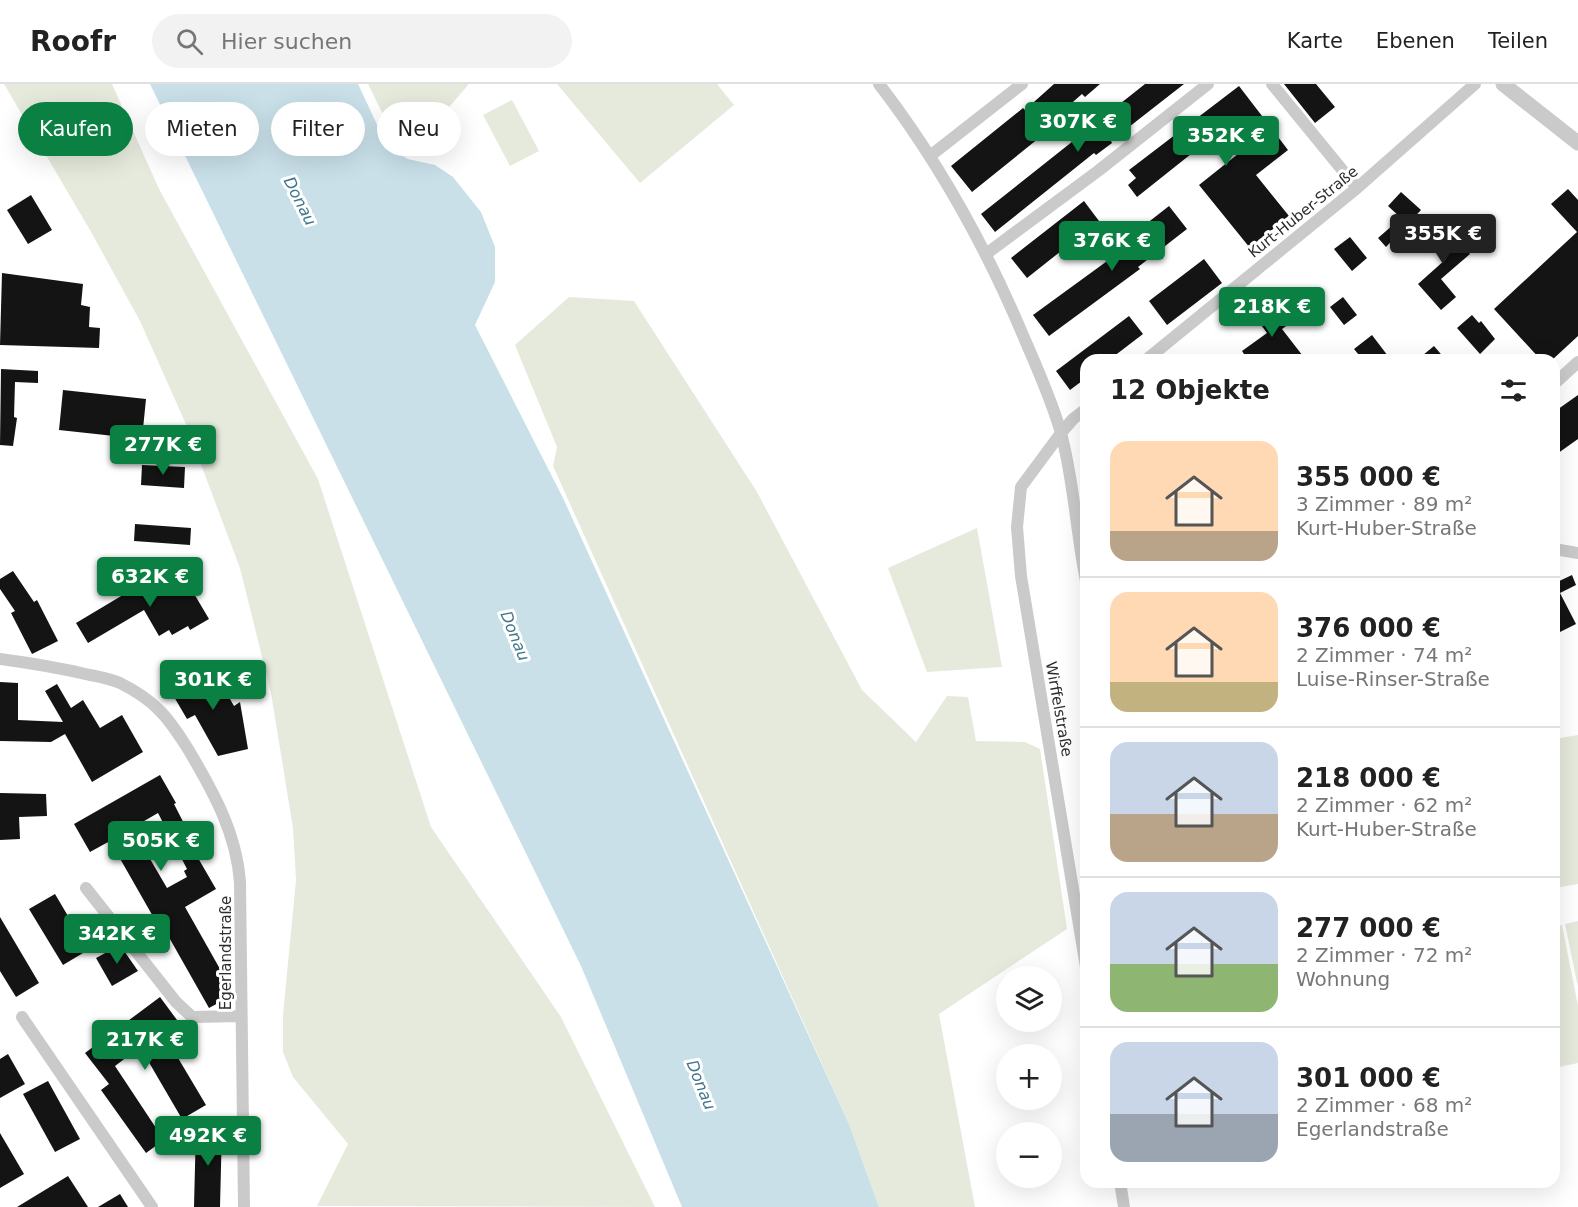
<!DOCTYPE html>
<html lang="de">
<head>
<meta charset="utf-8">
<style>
  body { margin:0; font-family:"DejaVu Sans",sans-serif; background:#f2f2f2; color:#222; height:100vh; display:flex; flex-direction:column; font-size:22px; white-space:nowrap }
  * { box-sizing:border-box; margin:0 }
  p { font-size:20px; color:#767676 }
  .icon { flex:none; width:33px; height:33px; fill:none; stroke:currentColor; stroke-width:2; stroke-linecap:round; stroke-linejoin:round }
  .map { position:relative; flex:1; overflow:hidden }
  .side { position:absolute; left:1080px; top:270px; width:480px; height:834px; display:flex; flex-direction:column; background:#fff; border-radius:18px; box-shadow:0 6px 24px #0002 }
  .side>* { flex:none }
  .banner { position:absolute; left:18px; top:18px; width:570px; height:54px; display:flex; gap:12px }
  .buttons { position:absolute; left:996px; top:882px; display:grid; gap:12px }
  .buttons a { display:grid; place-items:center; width:66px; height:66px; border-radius:50%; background:#fff; box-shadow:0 6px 24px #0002; font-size:30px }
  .price { position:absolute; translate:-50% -51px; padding:0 14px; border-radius:6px; background:#0b8043; color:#fff; font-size:20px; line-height:39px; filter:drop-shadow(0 2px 3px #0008) }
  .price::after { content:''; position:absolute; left:50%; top:36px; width:18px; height:14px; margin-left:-9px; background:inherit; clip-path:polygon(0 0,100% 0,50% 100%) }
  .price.selected { background:#222; color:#fff }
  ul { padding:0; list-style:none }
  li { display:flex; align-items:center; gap:18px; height:150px; padding:0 30px }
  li+li { border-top:2px solid #e0e0e0 }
  li span { display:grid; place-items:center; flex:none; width:168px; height:120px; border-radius:18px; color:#555 }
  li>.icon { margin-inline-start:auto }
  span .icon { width:72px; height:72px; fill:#fffc; stroke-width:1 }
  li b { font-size:26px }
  h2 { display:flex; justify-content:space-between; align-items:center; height:72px; padding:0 30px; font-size:26px }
  .tag { padding:0 21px; border-radius:27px; background:#fff; box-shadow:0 6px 24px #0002; font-size:21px; line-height:54px }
  .tag.selected { background:#0b8043; color:#fff }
  header { display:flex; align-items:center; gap:36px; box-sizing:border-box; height:84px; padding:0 30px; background:#fff; border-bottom:2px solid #e0e0e0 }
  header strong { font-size:28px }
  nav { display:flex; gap:33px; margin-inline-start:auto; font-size:21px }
  .search { width:420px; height:54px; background:#f2f2f2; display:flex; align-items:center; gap:15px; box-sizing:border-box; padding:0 21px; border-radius:33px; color:#767676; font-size:22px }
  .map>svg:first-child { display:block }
</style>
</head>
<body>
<header>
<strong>Roofr</strong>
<div class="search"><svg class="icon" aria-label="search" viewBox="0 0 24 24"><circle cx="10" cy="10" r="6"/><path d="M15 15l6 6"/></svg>Hier suchen</div>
<nav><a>Karte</a><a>Ebenen</a><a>Teilen</a></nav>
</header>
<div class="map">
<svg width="1578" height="1123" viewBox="0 0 1578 1123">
  <rect width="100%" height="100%" fill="#fff"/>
  <path fill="#e5eadc" d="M 4,0 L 112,0 L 159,105 L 318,395 L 431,743 L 561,933 L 655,1123 L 317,1122 L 348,1060 L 293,993 L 283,968 L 283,931 L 296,796 L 293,744 L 271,609 L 240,484 L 185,338 L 140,237 L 90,146 Z
    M 368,0 L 469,0 L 438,36 L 394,53 Z
    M 557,0 L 717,0 L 734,21 L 640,99 Z
    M 512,16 L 539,67 L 510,82 L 483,31 Z
    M 569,213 L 634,217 L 757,408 L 862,606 L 916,658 L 947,612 L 968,613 L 976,657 L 1025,658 L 1040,665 L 1067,845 L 939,930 L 975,1123 L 879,1123 L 849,1040 L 553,382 L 557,363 L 515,261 Z
    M 977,444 L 1002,583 L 927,588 L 888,484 Z
    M 1578,651 L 1578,800 L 1554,804 L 1554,655 Z
    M 1578,837 L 1578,903 L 1565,840 Z
    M 1562,841 L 1578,922 L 1578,979 L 1554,984 L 1554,842 Z"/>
  <path fill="#c9e0e9" d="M 150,0 L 358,0 L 388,64 L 408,75 L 435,81 L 453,93 L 481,128 L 495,163 L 495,198 L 475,241 L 563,414 L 849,1040 L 879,1123 L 682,1123 L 581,882 Z"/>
  <path fill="#141414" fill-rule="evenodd" d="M 1054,0 L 1100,0 L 1085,13 L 1082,10 L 1041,46 L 1044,50 L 972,108 L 951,82 L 1023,24 L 1025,26 Z
    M 1145,0 L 1184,0 L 1111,57 L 1112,59 L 1096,71 L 1094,69 L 995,148 L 981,130 Z
    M 1284,0 L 1316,0 L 1335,23 L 1315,39 Z
    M 1239,2 L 1288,66 L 1256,91 L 1289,132 L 1250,164 L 1199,101 L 1253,58 L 1235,35 L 1137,113 L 1128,101 L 1136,94 L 1129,86 Z
    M 1568,105 L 1578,116 L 1578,252 L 1552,276 L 1541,276 L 1494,225 L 1577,148 L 1551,120 Z
    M 1401,108 L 1421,126 L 1386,163 L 1378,154 L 1401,134 L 1388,122 Z
    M 31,111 L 52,146 L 28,160 L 7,126 Z
    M 1084,117 L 1099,137 L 1027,194 L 1011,174 Z
    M 1169,122 L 1187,145 L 1138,183 L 1140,185 L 1049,252 L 1033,231 L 1136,156 L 1132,151 Z
    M 1443,138 L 1470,170 L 1441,195 L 1456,213 L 1441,226 L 1418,200 L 1446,175 L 1427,152 Z
    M 1350,153 L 1367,174 L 1352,187 L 1334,165 Z
    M 1204,175 L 1222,199 L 1167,241 L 1149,217 Z
    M 2,189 L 83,200 L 81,221 L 90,223 L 89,243 L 100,244 L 99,264 L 0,261 Z
    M 1343,213 L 1357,231 L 1344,241 L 1330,223 Z
    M 1271,216 L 1289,240 L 1282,245 L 1306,276 L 1248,276 L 1242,267 L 1267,249 L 1253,230 Z
    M 1472,231 L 1479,239 L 1481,237 L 1495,255 L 1480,270 L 1457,244 Z
    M 1129,232 L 1143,250 L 1109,276 L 1086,276 L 1086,294 L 1070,306 L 1056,287 Z
    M 1372,251 L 1391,276 L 1363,276 L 1354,265 Z
    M 1434,262 L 1446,276 L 1417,276 Z
    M 1,285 L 38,287 L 38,299 L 15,298 L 14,333 L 17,334 L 13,362 L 0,361 Z
    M 63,306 L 146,315 L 142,355 L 59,346 Z
    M 1578,311 L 1578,355 L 1554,372 L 1554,328 Z
    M 142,381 L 185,383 L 184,404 L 141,401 Z
    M 135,440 L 191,444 L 190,461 L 134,457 Z
    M 180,486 L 209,535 L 190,546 L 188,542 L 172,551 L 169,546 L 159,552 L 144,526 L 88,559 L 76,539 L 163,487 L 167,493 Z
    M 13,487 L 34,518 L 37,516 L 58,557 L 32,570 L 11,529 L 15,527 L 0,505 L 0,495 Z
    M 1572,491 L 1576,501 L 1560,509 L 1576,540 L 1558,549 L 1554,542 L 1554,497 L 1555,499 Z
    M 211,582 L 234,622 L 240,618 L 248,665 L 218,672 L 195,631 L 187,635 L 170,606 Z
    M 0,598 L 18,599 L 18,636 L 63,638 L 45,607 L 57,600 L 71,624 L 83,616 L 100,644 L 122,631 L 143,668 L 92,698 L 65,650 L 51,658 L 0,657 Z
    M 160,691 L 176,719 L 174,720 L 197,765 L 194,767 L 216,805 L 185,823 L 233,908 L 233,911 L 209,924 L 162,841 L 159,843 L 110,757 L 90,768 L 74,740 ZM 158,729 L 187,785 L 184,787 L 187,793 L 167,804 L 132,744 Z
    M 0,709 L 46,710 L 47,732 L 19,733 L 20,755 L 0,756 Z
    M 55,810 L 88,866 L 63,881 L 29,825 Z
    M 0,833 L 39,899 L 16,913 L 0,887 Z
    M 120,861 L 138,887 L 112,902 L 96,874 Z
    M 160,913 L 177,936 L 162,947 L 206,1021 L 182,1035 L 140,963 L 115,982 L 164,1056 L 146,1069 L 101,1006 L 109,1000 L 85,969 Z
    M 8,970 L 25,1000 L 0,1014 L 0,975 Z
    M 48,997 L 80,1055 L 55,1068 L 23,1010 Z
    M 196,1042 L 222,1043 L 220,1123 L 194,1123 Z
    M 0,1049 L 24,1090 L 0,1104 Z
    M 68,1092 L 88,1123 L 17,1123 Z
    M 120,1110 L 128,1123 L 98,1123 Z"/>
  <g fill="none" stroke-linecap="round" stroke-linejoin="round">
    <path stroke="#cacaca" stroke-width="12" d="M 879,0 C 939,78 987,165 1025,256 C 1038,286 1052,317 1061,349 C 1074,397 1076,448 1086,497
      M 1272,0 L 1357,104
      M 930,72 L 1022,0
      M 986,170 L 1098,87 L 1208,0
      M 1146,276 L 1357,104 L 1475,0
      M 1554,300 L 1578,278
      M 1086,325 L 1073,335 L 1061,349 L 1021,403 L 1017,443 L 1021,492 L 1086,883
      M 1554,465 L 1578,469
      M 0,575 C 30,579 60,584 90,591 C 100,593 111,595 120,599 C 134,606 147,614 158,625 C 170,636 179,651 188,665 C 213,707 237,750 240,799 L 244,1123
      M 86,804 L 176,918 L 192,933 L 241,932
      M 22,933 L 152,1123
      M 1120,1098 L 1124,1123"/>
    <path stroke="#cacaca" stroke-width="15" d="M 1503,0 L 1578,59"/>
  </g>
  <g text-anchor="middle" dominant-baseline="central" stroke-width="6" stroke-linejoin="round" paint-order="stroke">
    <g font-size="15" fill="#2d2d2d" stroke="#fff">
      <text transform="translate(1303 128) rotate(-39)">Kurt-Huber-Straße</text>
      <text transform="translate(1059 625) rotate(80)">Wirffelstraße</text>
      <text transform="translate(226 869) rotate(-90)">Egerlandstraße</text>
    </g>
    <g font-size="16" font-style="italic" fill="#40768b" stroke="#fff">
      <text transform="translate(300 117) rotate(63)">Donau</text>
      <text transform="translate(515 552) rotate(68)">Donau</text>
      <text transform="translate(701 1001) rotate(68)">Donau</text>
    </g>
  </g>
</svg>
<div class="buttons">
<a><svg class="icon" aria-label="layers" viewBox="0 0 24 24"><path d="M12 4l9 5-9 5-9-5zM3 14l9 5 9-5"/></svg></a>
<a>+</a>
<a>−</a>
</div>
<b class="price" style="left:1078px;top:69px">307K €</b>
<b class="price" style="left:1226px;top:83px">352K €</b>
<b class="price selected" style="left:1443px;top:181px">355K €</b>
<b class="price" style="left:1112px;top:188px">376K €</b>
<b class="price" style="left:1272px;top:254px">218K €</b>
<b class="price" style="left:163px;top:392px">277K €</b>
<b class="price" style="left:150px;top:524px">632K €</b>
<b class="price" style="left:213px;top:627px">301K €</b>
<b class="price" style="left:161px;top:788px">505K €</b>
<b class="price" style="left:117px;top:881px">342K €</b>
<b class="price" style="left:145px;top:987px">217K €</b>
<b class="price" style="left:208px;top:1083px">492K €</b>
<div class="banner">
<a class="tag selected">Kaufen</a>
<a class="tag">Mieten</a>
<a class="tag">Filter</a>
<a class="tag">Neu</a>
</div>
<section class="side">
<h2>12 Objekte<svg class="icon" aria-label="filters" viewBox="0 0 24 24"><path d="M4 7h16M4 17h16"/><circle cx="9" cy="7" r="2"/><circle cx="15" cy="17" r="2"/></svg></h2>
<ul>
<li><span style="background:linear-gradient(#ffd9b3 75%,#b9a48a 0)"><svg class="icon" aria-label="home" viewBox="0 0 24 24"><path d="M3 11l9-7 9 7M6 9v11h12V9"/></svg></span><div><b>355 000 €</b><p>3 Zimmer · 89 m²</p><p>Kurt-Huber-Straße</p></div></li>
<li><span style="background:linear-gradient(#ffd9b3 75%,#c2b280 0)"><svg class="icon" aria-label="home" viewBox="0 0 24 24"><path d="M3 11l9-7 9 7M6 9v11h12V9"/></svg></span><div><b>376 000 €</b><p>2 Zimmer · 74 m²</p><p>Luise-Rinser-Straße</p></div></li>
<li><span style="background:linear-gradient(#c9d6e8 60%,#b9a48a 0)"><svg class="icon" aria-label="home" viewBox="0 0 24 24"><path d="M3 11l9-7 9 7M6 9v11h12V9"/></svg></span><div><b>218 000 €</b><p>2 Zimmer · 62 m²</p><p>Kurt-Huber-Straße</p></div></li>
<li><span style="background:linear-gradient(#c9d6e8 60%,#8fb573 0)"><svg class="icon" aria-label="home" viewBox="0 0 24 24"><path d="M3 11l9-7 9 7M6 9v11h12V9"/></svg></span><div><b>277 000 €</b><p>2 Zimmer · 72 m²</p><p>Wohnung</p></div></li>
<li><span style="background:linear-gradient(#c9d6e8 60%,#9aa5b1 0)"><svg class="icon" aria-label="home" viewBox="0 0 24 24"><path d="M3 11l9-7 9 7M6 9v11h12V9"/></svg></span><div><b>301 000 €</b><p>2 Zimmer · 68 m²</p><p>Egerlandstraße</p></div></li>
</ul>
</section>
</div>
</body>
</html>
